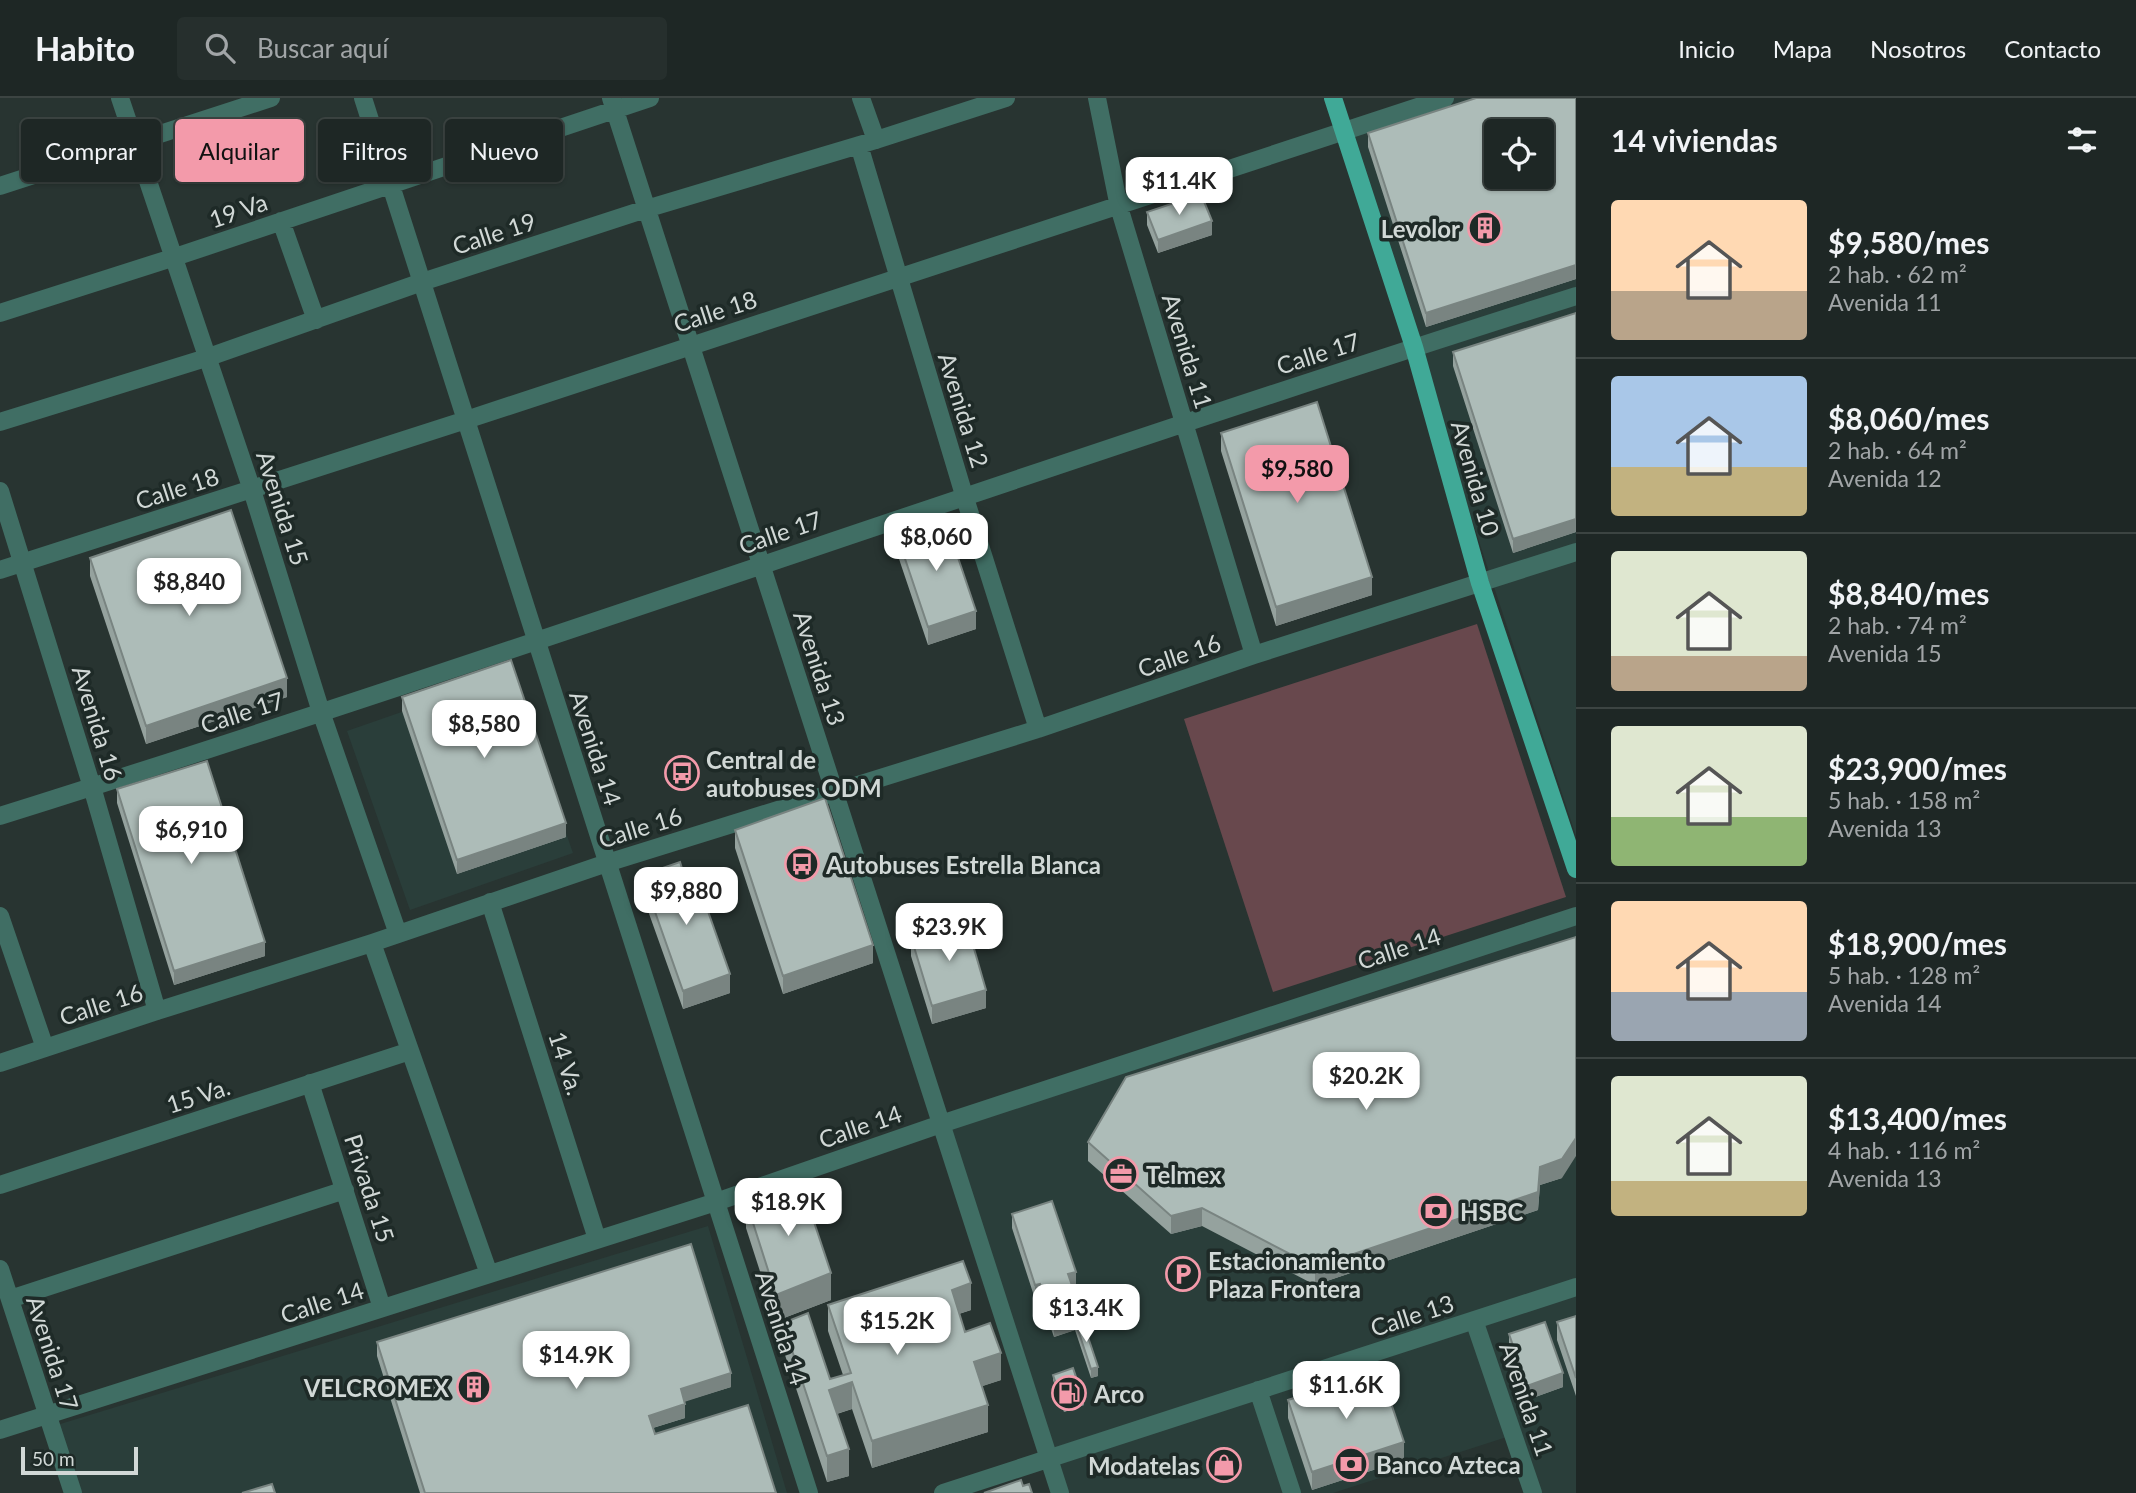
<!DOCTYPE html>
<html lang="es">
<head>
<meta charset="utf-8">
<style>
  body { margin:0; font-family:Lato,sans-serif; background:#262f2d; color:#f1f3f6; height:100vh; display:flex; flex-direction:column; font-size:26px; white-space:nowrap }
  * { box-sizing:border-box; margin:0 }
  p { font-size:23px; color:#a1a5a7 }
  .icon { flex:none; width:38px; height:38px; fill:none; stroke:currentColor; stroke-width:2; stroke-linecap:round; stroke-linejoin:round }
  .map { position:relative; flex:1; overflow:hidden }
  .panel { display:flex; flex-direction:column; background:#1e2725; width:560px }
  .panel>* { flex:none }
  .guide { position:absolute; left:21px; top:21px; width:665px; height:63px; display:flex; gap:14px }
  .buttons { position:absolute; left:1484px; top:21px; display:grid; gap:14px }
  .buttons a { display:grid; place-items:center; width:70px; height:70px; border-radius:7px; background:#1e2725; box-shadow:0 2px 5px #0004,0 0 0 2px #3c4442; font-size:35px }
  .scale { position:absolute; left:21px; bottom:18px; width:117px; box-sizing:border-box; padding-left:7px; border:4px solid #d1d8d6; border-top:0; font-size:19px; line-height:24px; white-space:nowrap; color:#d1d8d6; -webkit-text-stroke:5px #1e2a27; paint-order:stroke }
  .price { position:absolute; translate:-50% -60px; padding:0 16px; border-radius:14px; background:#fff; color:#222; font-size:23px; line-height:46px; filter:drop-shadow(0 2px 4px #0008) }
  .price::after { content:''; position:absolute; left:50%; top:42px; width:21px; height:16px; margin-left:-10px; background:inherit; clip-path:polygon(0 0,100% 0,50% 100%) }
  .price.current { background:#f39aaa; color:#111 }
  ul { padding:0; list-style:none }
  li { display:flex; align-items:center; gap:21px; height:175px; padding:0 35px }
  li+li { border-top:2px solid #3c4442 }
  li span { display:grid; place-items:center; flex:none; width:196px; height:140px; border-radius:7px; color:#555 }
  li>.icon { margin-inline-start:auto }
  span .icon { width:84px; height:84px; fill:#fffc; stroke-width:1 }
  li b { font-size:30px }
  h2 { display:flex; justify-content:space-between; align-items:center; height:84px; padding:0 35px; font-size:30px }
  .pill { padding:0 24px; border-radius:7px; background:#1e2725; box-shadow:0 2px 5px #0004,0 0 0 2px #3c4442; font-size:24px; line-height:63px }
  .pill.current { background:#f39aaa; color:#111 }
  header { display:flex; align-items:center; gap:42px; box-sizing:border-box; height:98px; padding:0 35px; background:#1e2725; border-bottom:2px solid #3c4442 }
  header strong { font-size:33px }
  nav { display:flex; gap:38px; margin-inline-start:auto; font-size:24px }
  .search { width:490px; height:63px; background:#262f2d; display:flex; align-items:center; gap:18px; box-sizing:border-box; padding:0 24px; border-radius:7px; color:#a1a5a7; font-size:26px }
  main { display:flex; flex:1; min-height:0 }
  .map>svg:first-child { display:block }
</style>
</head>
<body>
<header>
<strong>Habito</strong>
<div class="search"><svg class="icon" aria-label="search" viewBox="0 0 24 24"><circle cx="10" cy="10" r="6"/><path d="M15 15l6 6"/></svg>Buscar aquí</div>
<nav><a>Inicio</a><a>Mapa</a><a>Nosotros</a><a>Contacto</a></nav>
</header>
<main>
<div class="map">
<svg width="1576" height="1395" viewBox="0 0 1576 1395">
  <rect width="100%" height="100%" fill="#283431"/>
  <path fill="#2a3e3a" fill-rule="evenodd" d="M 1449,0 L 1576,0 L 1576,738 L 1344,33 ZM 1496,33 L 1542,33 L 1542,79 L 1496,79 Z
    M 511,576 L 573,755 L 410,812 L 347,633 Z
    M 1576,818 L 1576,1395 L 1533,1395 L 1513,1337 L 1333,1395 L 1060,1395 L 941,1026 Z
    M 708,1128 L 787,1395 L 77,1395 L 57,1327 Z"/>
  <path fill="#68484d" d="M 1477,526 L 1566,799 L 1273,894 L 1184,621 Z"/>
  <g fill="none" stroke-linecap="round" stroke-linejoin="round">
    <path stroke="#406e64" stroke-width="18" d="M 120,0 L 252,392 L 321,614 L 398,836
      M 363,0 L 809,1395
      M 611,0 L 1060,1395
      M 861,0 L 876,42
      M 1097,0 L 1119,109 L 1254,557
      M 859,47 L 964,397 L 1038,631
      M 0,88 L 271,0
      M 281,123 L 316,222
      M 0,215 L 172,160 L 650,0
      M 0,324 L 206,260 L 422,184 L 646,111 L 876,42 L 1006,0
      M 0,393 L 92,689 L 157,913
      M 0,472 L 466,322 L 1445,0
      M 0,718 C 528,552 1048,365 1576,198
      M 490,804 L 597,1141
      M 0,818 L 45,950
      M 372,845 L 489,1176
      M 0,965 L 157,913 L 372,845 L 607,765 L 1038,631 L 1254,557 L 1576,454
      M 310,985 L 382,1210
      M 0,1087 L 410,953
      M 0,1171 L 73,1395
      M 10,1201 L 345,1092
      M 1474,1222 L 1533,1395
      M 1258,1292 L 1292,1395
      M 0,1332 L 716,1104 L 941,1026 L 1576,818
      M 943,1395 L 1576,1189"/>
    <path stroke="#40a997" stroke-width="18" d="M 1333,0 L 1414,249 L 1480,485 L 1576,771"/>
  </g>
  <path fill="#95a29e" d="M 1576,0 L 1576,181 L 1426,229 L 1368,49 L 1368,35 Z
    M 1147,114 L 1212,137 L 1158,155 L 1147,127 Z
    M 1576,215 L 1576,434 L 1513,455 L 1453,268 L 1453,254 Z
    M 1221,335 L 1372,497 L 1276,528 L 1221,353 Z
    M 897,437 L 976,531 L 928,547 L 897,455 Z
    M 90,460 L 287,599 L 146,646 L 90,478 Z
    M 402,599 L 566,739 L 457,776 L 402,613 Z
    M 117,691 L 265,858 L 174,887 L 117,705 Z
    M 735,732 L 873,865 L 783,896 L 735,750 Z
    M 642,777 L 687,786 L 730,895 L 683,911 L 642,796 Z
    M 911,839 L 986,910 L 932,926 L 911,858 Z
    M 1088,1044 L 1562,1080 L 1540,1087 L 1538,1112 L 1315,1187 L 1202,1128 L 1171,1136 L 1088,1063 Z
    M 746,1103 L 831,1202 L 776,1223 L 746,1130 Z
    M 1012,1116 L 1076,1188 L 1072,1189 L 1098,1278 L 1091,1280 L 1075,1232 L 1054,1239 L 1040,1200 L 1035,1201 L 1012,1130 Z
    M 828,1207 L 971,1212 L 959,1216 L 965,1234 L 1001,1282 L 982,1288 L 988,1334 L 872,1370 L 852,1311 L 837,1316 L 849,1378 L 827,1384 L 783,1251 L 783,1225 L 830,1281 L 843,1277 L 828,1233 Z
    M 1576,1218 L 1576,1298 L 1557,1242 L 1557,1224 Z
    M 1509,1236 L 1563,1289 L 1527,1302 L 1509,1250 Z
    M 377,1244 L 731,1289 L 685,1303 L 685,1320 L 653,1330 L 655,1336 L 776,1395 L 420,1395 L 377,1258 Z
    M 1053,1277 L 1084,1307 L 1064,1314 L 1053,1282 Z
    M 1288,1302 L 1404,1362 L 1312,1392 L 1288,1320 Z"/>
  <path fill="#798481" d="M 1212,123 L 1212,137 L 1158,155 L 1158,142 Z
    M 1576,167 L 1576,181 L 1426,229 L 1426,215 Z
    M 1576,421 L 1576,434 L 1513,455 L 1513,441 Z
    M 1372,479 L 1372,497 L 1276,528 L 1276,509 Z
    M 976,513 L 976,531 L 928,547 L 928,529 Z
    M 287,580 L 287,599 L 146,646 L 146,628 Z
    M 566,725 L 566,739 L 457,776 L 457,762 Z
    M 265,844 L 265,858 L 174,887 L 174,873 Z
    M 873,847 L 873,865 L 783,896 L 783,878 Z
    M 730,876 L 730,895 L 683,911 L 683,893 Z
    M 986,892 L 986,910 L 932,926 L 932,908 Z
    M 1576,1040 L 1576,1058 L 1562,1080 L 1540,1087 L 1538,1112 L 1315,1187 L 1315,1169 L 1540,1069 Z
    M 1202,1110 L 1202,1128 L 1171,1136 L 1171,1118 Z
    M 1076,1174 L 1076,1188 L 1068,1190 L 1068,1176 Z
    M 831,1175 L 831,1202 L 776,1223 L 776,1197 Z
    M 971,1185 L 971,1212 L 952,1218 L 952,1192 Z
    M 1040,1186 L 1040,1200 L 1035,1201 L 1035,1187 Z
    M 1082,1216 L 1082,1230 L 1075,1223 L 1075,1232 L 1054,1239 L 1054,1226 Z
    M 1001,1255 L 1001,1282 L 974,1291 L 974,1264 Z
    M 1098,1269 L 1098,1278 L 1091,1280 L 1091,1271 Z
    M 731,1275 L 731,1289 L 681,1305 L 681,1291 Z
    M 1563,1275 L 1563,1289 L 1527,1302 L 1527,1288 Z
    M 852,1284 L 852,1311 L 829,1318 L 829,1292 Z
    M 1084,1303 L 1084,1307 L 1064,1314 L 1064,1310 Z
    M 685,1306 L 685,1320 L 649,1331 L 649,1318 Z
    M 988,1307 L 988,1334 L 872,1370 L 872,1343 Z
    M 1404,1344 L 1404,1362 L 1312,1392 L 1312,1374 Z
    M 849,1351 L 849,1378 L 827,1384 L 827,1358 Z"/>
  <path fill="#adbcb8" stroke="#798481" stroke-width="2" fill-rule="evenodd" d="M 1476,0 L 1576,0 L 1576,167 L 1426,215 L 1368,35 ZM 1496,33 L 1542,33 L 1542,79 L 1496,79 Z
    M 1201,96 L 1212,123 L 1158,142 L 1147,114 Z
    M 1576,215 L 1576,421 L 1513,441 L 1453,254 Z
    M 1317,304 L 1372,479 L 1276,509 L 1221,335 Z
    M 231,412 L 287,580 L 146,628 L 90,460 Z
    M 945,421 L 976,513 L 928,529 L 897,437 Z
    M 511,562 L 566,725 L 457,762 L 402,599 Z
    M 207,663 L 265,844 L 174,873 L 117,691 Z
    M 825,700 L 873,847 L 783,878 L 735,732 Z
    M 680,764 L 687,786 L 697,782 L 730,876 L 683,893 L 642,777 Z
    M 966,823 L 986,892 L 932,908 L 911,839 Z
    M 1576,839 L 1576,1040 L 1562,1061 L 1540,1069 L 1538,1094 L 1315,1169 L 1202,1110 L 1171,1118 L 1088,1044 L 1126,979 Z
    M 801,1085 L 831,1175 L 776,1197 L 746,1103 Z
    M 1052,1103 L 1076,1174 L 1068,1176 L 1082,1216 L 1054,1226 L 1040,1186 L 1035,1187 L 1012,1116 Z
    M 691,1146 L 731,1275 L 681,1291 L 685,1306 L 649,1318 L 655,1336 L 748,1307 L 776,1395 L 425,1395 L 377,1244 Z
    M 963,1163 L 971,1185 L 952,1192 L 965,1234 L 990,1225 L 1001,1255 L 974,1264 L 988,1307 L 872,1343 L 852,1284 L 829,1292 L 849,1351 L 827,1358 L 783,1225 L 808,1215 L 830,1281 L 851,1275 L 828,1207 Z
    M 1576,1218 L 1576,1280 L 1557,1224 Z
    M 1082,1221 L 1098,1269 L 1091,1271 L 1075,1223 Z
    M 1545,1224 L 1563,1275 L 1527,1288 L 1509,1236 Z
    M 1073,1270 L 1084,1303 L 1064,1310 L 1053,1277 Z
    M 1380,1272 L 1404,1344 L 1312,1374 L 1288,1302 Z
    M 1021,1382 L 1023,1388 L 1029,1386 L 1032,1395 L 984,1395 Z
    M 272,1386 L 275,1395 L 242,1395 Z"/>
  <defs>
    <g id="building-ring" transform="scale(1.75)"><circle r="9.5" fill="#1e2a27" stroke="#f39aaa" stroke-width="1.5"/><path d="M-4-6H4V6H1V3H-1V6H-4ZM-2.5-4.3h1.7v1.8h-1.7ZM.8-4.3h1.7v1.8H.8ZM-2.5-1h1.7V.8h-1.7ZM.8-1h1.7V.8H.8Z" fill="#f39aaa"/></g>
    <g id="bus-ring" transform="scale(1.75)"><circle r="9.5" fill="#1e2a27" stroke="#f39aaa" stroke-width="1.5"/><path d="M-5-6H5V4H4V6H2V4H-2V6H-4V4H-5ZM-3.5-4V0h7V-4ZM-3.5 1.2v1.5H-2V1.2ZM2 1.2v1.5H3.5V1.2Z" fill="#f39aaa"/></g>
    <g id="office-ring" transform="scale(1.75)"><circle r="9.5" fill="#1e2a27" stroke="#f39aaa" stroke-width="1.5"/><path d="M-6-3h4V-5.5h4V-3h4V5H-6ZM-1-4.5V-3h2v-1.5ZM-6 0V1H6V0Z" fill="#f39aaa"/></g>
    <g id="bank-ring" transform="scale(1.75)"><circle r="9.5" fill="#1e2a27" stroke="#f39aaa" stroke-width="1.5"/><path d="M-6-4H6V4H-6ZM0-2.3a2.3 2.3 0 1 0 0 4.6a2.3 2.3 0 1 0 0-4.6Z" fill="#f39aaa"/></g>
    <g id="parking-ring" transform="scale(1.75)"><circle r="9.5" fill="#1e2a27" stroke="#f39aaa" stroke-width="1.5"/><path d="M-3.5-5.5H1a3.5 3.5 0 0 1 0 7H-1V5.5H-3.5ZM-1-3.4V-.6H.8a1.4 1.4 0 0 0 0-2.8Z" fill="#f39aaa"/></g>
    <g id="fuel-ring" transform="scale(1.75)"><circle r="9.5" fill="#1e2a27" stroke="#f39aaa" stroke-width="1.5"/><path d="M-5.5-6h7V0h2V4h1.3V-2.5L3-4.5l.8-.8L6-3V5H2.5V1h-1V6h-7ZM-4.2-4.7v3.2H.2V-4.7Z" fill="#f39aaa"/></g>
    <g id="shop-ring" transform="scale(1.75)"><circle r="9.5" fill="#1e2a27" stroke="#f39aaa" stroke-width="1.5"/><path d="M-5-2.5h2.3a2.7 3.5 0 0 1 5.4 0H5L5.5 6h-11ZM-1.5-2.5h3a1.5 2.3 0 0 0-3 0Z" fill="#f39aaa"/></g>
  </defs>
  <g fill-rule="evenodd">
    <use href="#building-ring" x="1485" y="130"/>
    <use href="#bus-ring" x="682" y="675"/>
    <use href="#bus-ring" x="802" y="766"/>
    <use href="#office-ring" x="1121" y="1076"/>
    <use href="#bank-ring" x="1436" y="1113"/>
    <use href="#parking-ring" x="1183" y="1176"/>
    <use href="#building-ring" x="474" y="1289"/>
    <use href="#fuel-ring" x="1069" y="1295"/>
    <use href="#bank-ring" x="1351" y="1366"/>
    <use href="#shop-ring" x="1224" y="1367"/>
  </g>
  <g text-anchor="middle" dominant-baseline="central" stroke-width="7" stroke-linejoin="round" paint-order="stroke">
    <g font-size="24" fill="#d1d8d6" stroke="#1e2a27">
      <text transform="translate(238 112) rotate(-19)">19 Va</text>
      <text transform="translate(494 135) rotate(-18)">Calle 19</text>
      <text transform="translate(715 213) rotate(-18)">Calle 18</text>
      <text transform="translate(1188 253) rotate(73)">Avenida 11</text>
      <text transform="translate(1318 255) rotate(-18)">Calle 17</text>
      <text transform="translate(964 312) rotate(73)">Avenida 12</text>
      <text transform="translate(1476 380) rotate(74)">Avenida 10</text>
      <text transform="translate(177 390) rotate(-18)">Calle 18</text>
      <text transform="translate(283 410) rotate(72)">Avenida 15</text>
      <text transform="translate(780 434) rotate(-19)">Calle 17</text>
      <text transform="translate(1179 557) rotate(-19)">Calle 16</text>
      <text transform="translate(820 570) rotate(72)">Avenida 13</text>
      <text transform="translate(242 614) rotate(-18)">Calle 17</text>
      <text transform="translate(98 625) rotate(73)">Avenida 16</text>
      <text transform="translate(596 650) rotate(72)">Avenida 14</text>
      <text transform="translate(640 729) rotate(-17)">Calle 16</text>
      <text transform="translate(1399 850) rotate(-18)">Calle 14</text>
      <text transform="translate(101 906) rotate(-18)">Calle 16</text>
      <text transform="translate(567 965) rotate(72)">14 Va.</text>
      <text transform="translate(198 997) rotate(-18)">15 Va.</text>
      <text transform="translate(860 1028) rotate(-19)">Calle 14</text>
      <text transform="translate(370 1090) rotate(72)">Privada 15</text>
      <text transform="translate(322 1204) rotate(-18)">Calle 14</text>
      <text transform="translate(1412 1217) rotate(-18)">Calle 13</text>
      <text transform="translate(782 1230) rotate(72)">Avenida 14</text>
      <text transform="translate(53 1255) rotate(72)">Avenida 17</text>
      <text transform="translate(1527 1301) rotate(71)">Avenida 11</text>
    </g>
    <g font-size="24" font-weight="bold" fill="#d1d8d6" stroke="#1e2a27" text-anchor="start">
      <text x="1460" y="130" text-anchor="end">Levolor</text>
      <text x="706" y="661">Central de<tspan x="706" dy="28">autobuses ODM</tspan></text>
      <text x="826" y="766">Autobuses Estrella Blanca</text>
      <text x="1146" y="1076">Telmex</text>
      <text x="1460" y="1113">HSBC</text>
      <text x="1208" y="1162">Estacionamiento<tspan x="1208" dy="28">Plaza Frontera</tspan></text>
      <text x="449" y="1289" text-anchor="end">VELCROMEX</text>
      <text x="1094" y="1295">Arco</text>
      <text x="1376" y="1366">Banco Azteca</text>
      <text x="1200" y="1367" text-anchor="end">Modatelas</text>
    </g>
  </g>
</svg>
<div class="buttons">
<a><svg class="icon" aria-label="locate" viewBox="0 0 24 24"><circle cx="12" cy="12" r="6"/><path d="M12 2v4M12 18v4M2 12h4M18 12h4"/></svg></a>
</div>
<div class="scale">50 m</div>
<b class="price" style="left:1179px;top:119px">$11.4K</b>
<b class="price current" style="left:1297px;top:407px">$9,580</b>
<b class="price" style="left:936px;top:475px">$8,060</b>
<b class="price" style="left:189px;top:520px">$8,840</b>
<b class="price" style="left:484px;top:662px">$8,580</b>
<b class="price" style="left:191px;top:768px">$6,910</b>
<b class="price" style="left:686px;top:829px">$9,880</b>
<b class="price" style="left:949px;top:865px">$23.9K</b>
<b class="price" style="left:1366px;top:1014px">$20.2K</b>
<b class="price" style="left:788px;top:1140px">$18.9K</b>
<b class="price" style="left:1086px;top:1246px">$13.4K</b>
<b class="price" style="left:897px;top:1259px">$15.2K</b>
<b class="price" style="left:576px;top:1293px">$14.9K</b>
<b class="price" style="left:1346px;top:1323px">$11.6K</b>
<div class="guide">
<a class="pill">Comprar</a>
<a class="pill current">Alquilar</a>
<a class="pill">Filtros</a>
<a class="pill">Nuevo</a>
</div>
</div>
<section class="panel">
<h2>14 viviendas<svg class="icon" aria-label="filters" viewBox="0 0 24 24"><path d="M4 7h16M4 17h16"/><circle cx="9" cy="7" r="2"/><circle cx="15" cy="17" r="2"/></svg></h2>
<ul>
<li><span style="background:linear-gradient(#ffd9b3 65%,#b9a48a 0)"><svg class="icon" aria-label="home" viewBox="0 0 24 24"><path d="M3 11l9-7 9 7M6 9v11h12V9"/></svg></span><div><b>$9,580/mes</b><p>2 hab. · 62 m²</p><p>Avenida 11</p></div></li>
<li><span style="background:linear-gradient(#a9c7e8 65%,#c2b280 0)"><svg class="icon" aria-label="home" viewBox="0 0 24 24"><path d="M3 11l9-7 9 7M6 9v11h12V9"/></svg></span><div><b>$8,060/mes</b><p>2 hab. · 64 m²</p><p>Avenida 12</p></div></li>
<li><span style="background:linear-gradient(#dfe7d0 75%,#b9a48a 0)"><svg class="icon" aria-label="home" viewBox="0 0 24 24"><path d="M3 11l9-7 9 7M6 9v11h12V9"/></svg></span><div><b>$8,840/mes</b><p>2 hab. · 74 m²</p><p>Avenida 15</p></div></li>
<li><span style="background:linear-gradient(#dfe7d0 65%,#8fb573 0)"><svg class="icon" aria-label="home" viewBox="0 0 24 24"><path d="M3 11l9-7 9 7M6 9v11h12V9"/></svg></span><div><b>$23,900/mes</b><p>5 hab. · 158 m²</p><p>Avenida 13</p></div></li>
<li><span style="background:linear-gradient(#ffd9b3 65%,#9aa5b1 0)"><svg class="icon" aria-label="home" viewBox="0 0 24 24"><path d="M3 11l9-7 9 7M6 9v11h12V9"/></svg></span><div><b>$18,900/mes</b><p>5 hab. · 128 m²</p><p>Avenida 14</p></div></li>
<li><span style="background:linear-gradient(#dfe7d0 75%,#c2b280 0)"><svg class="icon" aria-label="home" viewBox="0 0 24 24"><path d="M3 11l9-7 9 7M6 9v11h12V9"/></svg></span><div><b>$13,400/mes</b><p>4 hab. · 116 m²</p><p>Avenida 13</p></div></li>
</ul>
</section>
</main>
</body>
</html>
